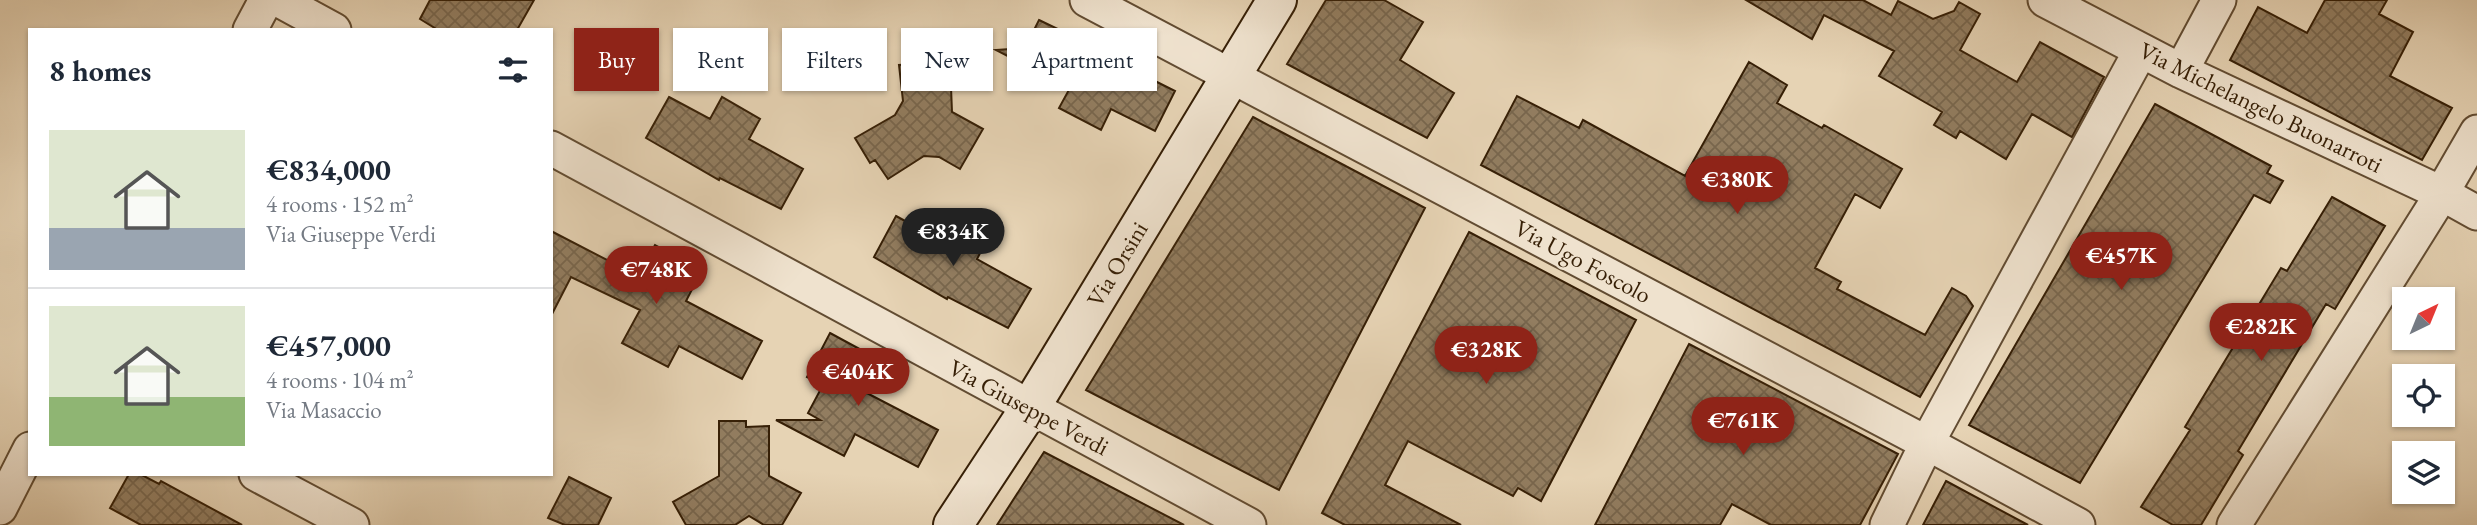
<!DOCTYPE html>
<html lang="en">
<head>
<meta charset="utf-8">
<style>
  body { margin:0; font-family:"EB Garamond",serif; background:#f6f6f7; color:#1f2937; height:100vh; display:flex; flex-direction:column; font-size:26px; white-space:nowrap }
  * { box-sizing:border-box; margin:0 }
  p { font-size:23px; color:#747a83 }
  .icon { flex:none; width:38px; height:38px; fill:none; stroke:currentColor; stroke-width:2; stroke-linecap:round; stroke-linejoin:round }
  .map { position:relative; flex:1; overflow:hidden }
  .sheet { position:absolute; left:28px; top:28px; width:525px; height:448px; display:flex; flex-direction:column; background:#fff; border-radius:0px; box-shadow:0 2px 5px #0004 }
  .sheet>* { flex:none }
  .banner { position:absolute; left:574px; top:28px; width:665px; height:63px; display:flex; gap:14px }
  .needle { width:46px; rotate:43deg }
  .buttons { position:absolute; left:2392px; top:287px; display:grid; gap:14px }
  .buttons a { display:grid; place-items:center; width:63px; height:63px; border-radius:0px; background:#fff; box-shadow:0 2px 5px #0004; font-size:35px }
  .price { position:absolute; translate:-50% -60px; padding:0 16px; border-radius:24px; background:#8f2418; color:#fff; font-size:23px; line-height:46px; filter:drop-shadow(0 2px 4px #0008) }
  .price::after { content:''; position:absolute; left:50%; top:42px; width:21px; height:16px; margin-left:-10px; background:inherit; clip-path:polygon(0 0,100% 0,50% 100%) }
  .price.selected { background:#222; color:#fff }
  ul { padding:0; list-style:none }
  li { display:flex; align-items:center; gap:21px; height:175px; padding:0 21px }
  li+li { border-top:2px solid #e0e1e3 }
  li span { display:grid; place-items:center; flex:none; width:196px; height:140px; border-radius:0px; color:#555 }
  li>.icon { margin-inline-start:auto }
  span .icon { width:84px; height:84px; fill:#fffc; stroke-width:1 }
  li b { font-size:30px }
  h2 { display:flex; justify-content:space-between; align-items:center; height:84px; padding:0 21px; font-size:30px }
  .pill { padding:0 24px; border-radius:0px; background:#fff; box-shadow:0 2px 5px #0004; font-size:24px; line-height:63px }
  .pill.selected { background:#8f2418; color:#fff }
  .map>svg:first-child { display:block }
</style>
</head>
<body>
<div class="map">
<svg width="2477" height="525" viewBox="0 0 2477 525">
  <defs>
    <pattern id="building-cross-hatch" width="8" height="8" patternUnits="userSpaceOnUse" patternTransform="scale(1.75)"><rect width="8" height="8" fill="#927d60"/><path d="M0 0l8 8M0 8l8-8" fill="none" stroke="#78664d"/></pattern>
  </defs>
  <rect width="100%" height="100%" fill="#e6d3b4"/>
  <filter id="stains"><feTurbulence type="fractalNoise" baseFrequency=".00286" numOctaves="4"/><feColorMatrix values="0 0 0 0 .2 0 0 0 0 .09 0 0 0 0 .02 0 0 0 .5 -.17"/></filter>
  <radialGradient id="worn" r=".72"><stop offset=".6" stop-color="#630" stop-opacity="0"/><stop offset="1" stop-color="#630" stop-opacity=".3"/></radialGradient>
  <path fill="url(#building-cross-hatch)" stroke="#361f06" stroke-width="2" d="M 430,0 L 534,0 L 517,30 L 438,30 L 420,19 Z
    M 1326,0 L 1384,0 L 1423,22 L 1400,60 L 1454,93 L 1427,138 L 1287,64 Z
    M 1746,0 L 1863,0 L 1891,15 L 1898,1 L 1933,19 L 1954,11 L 1959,2 L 1980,14 L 1960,50 L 2017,82 L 2040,42 L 2104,77 L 2072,137 L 2032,114 L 2006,159 L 1960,131 L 1956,138 L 1934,125 L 1942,112 L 1879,76 L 1894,51 L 1824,15 L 1812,39 Z
    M 2325,0 L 2387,0 L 2379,14 L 2413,32 L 2390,76 L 2452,108 L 2422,160 L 2230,60 L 2258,7 L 2307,33 Z
    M 1039,20 L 1068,34 L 1069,32 L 1116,56 L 1151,75 L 1149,78 L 1175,91 L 1155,131 L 1111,109 L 1101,130 L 1059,108 L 1070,88 L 996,50 L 1025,48 Z
    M 950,62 L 952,112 L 983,129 L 960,169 L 939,157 L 924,156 L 888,179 L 875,160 L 870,163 L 855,138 L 895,115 L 903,101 L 899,65 Z
    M 1749,62 L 1787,85 L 1777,103 L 1822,128 L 1824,125 L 1902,169 L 1880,208 L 1855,194 L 1815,268 L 1841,282 L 1837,289 L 1925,335 L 1952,288 L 1966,296 L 1973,306 L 1920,397 L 1481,165 L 1517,96 L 1579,128 L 1583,120 L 1685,176 Z
    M 669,97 L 710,119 L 722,97 L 760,119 L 749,139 L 803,169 L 781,209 L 720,178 L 719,180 L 646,138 Z
    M 2155,104 L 2271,166 L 2267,173 L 2283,181 L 2270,203 L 2254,195 L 2080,483 L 1969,425 Z
    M 1253,117 L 1425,208 L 1279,490 L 1086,390 Z
    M 2332,197 L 2385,226 L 2335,309 L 2326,304 L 2238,451 L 2243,455 L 2201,525 L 2173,525 L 2141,507 L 2190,430 L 2185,427 L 2281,268 L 2287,271 Z
    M 896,216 L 938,239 L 949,217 L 988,238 L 977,259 L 1031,289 L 1008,328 L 948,297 L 947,299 L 874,257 Z
    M 551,231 L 638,276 L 655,245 L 702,270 L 686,301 L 762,341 L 742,379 L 679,346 L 668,367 L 622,343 L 640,310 L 571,277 L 551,316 Z
    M 1469,232 L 1636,320 L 1541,501 L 1518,488 L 1513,496 L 1408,441 L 1385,485 L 1461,525 L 1345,525 L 1322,513 Z
    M 830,333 L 878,359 L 861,390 L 938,430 L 918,467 L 855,434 L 844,456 L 776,420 L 820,420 L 808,413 L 823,385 L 807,377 Z
    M 1689,344 L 1898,454 L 1860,525 L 1771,525 L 1732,504 L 1720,525 L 1595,525 Z
    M 719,421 L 746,421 L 746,427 L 769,426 L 769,476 L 801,493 L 782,525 L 764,525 L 749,516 L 735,525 L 686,525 L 673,502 L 719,476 Z
    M 1044,452 L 1184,525 L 997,525 Z
    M 129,474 L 140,474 L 159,484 L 161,481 L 242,525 L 141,525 L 110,508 Z
    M 569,477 L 611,498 L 598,525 L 565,525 L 548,518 Z
    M 1946,481 L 2028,525 L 1923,525 Z"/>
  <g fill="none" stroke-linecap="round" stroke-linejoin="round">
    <g stroke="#624c32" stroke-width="37">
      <path id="minor" d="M 279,0 L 334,30
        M 1087,0 L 1936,448 L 2078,525
        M 2045,0 L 2181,71 L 2441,193 L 2477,213
        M 250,30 L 266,0
        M 2181,71 L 2219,0
        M 551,148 L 1249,525
        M 256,474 L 352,525
        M 0,508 L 30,449
        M 1887,525 L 1927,443 L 2141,50
        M 2234,525 L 2433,208 L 2477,132"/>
    </g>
    <g stroke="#361f06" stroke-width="42">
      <path id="secondary" d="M 953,525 L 1030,408 L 1277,0"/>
    </g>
    <use href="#minor" stroke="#efe2ce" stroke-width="33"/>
    <use href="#secondary" stroke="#efe2ce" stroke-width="38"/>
  </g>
  <g text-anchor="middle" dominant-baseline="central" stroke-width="5" stroke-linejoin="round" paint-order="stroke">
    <g font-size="24" fill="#361f06" stroke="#efe2ce">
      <text transform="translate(2261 107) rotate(26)">Via Michelangelo Buonarroti</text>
      <text transform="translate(1583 261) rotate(28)">Via Ugo Foscolo</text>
      <text transform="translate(1117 264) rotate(-59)">Via Orsini</text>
      <text transform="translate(1029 407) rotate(28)">Via Giuseppe Verdi</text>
    </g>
  </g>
  <rect width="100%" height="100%" filter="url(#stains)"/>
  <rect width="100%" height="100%" fill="url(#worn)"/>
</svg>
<div class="buttons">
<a><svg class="needle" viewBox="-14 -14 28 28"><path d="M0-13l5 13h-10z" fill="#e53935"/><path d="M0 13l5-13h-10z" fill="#747a83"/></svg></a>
<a><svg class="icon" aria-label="locate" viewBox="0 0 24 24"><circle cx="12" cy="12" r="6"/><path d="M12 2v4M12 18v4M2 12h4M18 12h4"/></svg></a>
<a><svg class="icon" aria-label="layers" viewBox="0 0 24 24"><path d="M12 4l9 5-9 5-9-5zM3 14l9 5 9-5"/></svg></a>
</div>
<b class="price" style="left:1737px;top:216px">€380K</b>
<b class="price selected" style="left:953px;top:268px">€834K</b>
<b class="price" style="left:2121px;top:292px">€457K</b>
<b class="price" style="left:656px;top:306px">€748K</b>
<b class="price" style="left:2261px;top:363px">€282K</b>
<b class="price" style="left:1486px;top:386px">€328K</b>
<b class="price" style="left:858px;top:408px">€404K</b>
<b class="price" style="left:1743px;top:457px">€761K</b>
<div class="banner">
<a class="pill selected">Buy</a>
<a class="pill">Rent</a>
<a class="pill">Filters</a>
<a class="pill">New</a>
<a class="pill">Apartment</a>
</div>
<section class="sheet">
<h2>8 homes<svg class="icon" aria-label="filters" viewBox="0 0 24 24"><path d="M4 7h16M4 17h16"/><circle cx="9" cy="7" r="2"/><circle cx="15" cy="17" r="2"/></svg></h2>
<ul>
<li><span style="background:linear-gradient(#dfe7d0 70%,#9aa5b1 0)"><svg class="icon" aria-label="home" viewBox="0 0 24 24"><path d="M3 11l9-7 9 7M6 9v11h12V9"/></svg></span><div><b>€834,000</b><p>4 rooms · 152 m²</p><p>Via Giuseppe Verdi</p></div></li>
<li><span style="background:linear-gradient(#dfe7d0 65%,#8fb573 0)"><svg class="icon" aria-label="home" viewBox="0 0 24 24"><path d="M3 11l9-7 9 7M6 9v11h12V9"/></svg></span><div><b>€457,000</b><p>4 rooms · 104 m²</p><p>Via Masaccio</p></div></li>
</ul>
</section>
</div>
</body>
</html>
